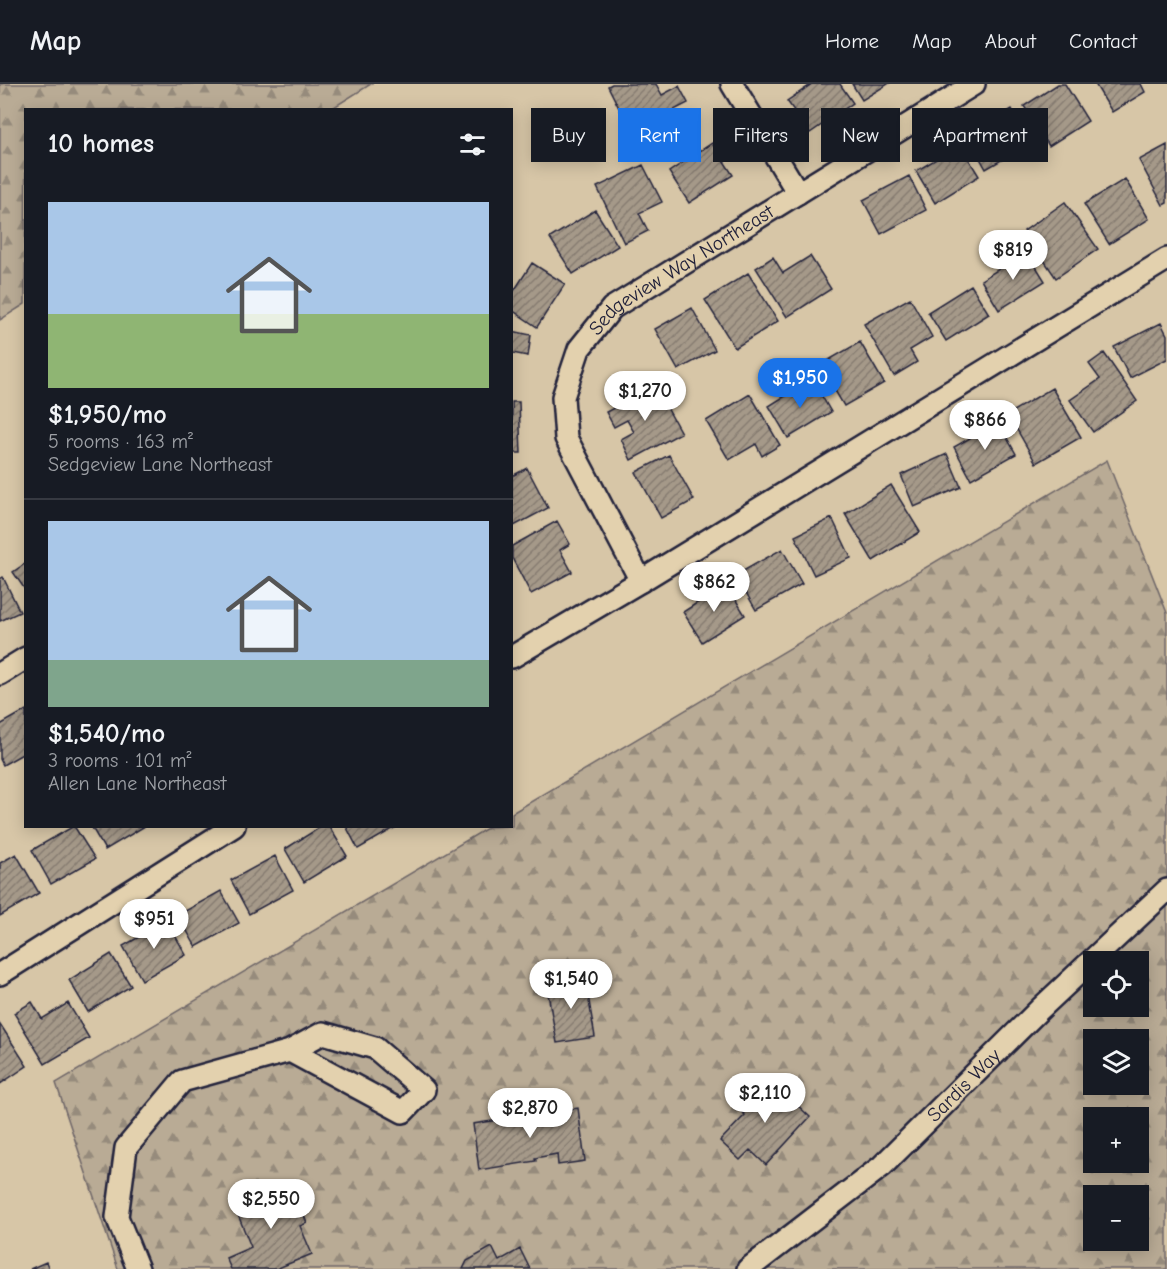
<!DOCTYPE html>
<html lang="en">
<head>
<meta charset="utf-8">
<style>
  body { margin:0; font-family:"Comic Neue",sans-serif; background:#20242c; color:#f1f3f6; height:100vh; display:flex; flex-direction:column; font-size:22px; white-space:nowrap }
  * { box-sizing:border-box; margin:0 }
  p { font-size:20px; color:#9ea1a6 }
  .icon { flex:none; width:33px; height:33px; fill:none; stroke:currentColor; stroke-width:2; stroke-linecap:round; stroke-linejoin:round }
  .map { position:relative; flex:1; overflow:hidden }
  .sheet { position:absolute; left:24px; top:24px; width:489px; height:720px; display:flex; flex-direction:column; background:#171b24; border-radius:0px; box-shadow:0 3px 15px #0003 }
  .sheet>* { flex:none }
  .banner { position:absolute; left:531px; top:24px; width:546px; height:54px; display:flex; gap:12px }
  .buttons { position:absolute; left:1083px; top:867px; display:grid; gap:12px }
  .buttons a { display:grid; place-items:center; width:66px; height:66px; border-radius:0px; background:#171b24; box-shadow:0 3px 15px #0003; font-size:30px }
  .price { position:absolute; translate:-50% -51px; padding:0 14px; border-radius:21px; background:#fff; color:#222; font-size:20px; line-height:39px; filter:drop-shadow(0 2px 3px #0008) }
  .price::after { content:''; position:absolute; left:50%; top:36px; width:18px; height:14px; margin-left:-9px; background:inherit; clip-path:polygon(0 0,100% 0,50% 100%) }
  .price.current { background:#1a73e8; color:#fff }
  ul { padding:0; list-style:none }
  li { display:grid; align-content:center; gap:12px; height:318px; padding:0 24px }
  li+li { border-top:2px solid #363941 }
  li span { display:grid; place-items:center; height:186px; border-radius:0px; color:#555 }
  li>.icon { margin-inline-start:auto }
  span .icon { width:108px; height:108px; fill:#fffc; stroke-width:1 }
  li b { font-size:26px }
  h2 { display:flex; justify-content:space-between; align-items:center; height:72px; padding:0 24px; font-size:26px }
  .pill { padding:0 21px; border-radius:0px; background:#171b24; box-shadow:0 3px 15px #0003; font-size:21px; line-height:54px }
  .pill.current { background:#1a73e8; color:#fff }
  header { display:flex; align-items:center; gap:36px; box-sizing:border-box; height:84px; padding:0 30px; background:#171b24; border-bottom:2px solid #363941 }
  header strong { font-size:28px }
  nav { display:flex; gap:33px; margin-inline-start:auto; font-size:21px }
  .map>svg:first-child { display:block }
</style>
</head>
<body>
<header>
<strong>Map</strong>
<nav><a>Home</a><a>Map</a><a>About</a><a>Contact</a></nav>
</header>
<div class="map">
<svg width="1167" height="1185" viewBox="0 0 1167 1185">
  <defs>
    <pattern id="forest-firs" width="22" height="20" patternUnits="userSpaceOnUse" patternTransform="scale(1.5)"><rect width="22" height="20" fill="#b9ab95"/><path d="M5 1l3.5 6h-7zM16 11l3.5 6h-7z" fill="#968b7b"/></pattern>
    <pattern id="building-hatch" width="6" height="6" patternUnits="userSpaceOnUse" patternTransform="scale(1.5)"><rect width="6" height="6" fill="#a59989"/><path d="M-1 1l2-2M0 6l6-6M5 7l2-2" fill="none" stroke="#867c71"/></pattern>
  </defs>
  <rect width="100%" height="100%" fill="#d7c6a7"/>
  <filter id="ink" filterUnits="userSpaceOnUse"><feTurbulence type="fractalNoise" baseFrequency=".0167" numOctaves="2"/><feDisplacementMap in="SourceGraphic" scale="12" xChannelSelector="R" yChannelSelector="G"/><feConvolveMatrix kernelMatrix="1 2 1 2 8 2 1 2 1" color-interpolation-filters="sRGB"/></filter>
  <g filter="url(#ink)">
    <path fill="url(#forest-firs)" stroke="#6e6668" stroke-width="1.5" fill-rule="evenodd" d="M 0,0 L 371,0 L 331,25 L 26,26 L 25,220 L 0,236 Z
      M 1107,376 L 1167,529 L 1167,1185 L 118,1185 L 56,999 L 489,743 L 512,742 L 512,729 ZM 1094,878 L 1138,878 L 1138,922 L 1094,922 ZM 1094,956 L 1138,956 L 1138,1000 L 1094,1000 ZM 1094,1034 L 1138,1034 L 1138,1078 L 1094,1078 ZM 1094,1112 L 1138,1112 L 1138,1156 L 1094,1156 Z"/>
    <path fill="url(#building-hatch)" stroke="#22223b" stroke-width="1.5" d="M 612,0 L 656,0 L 662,11 L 679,2 L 688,19 L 631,48 L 608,2 Z
      M 812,0 L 840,0 L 853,19 L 810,49 L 787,17 Z
      M 852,0 L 888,0 L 862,16 Z
      M 1058,0 L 1065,0 L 1088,37 L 1049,62 L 1024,22 Z
      M 1095,0 L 1141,0 L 1145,8 L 1112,28 Z
      M 1012,25 L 1031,59 L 986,85 L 967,51 Z
      M 712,59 L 733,91 L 689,119 L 669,88 Z
      M 960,61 L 979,92 L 935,119 L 916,87 Z
      M 1167,61 L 1167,119 L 1163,121 L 1139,76 Z
      M 643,81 L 662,118 L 639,129 L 648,147 L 624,159 L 597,103 Z
      M 909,92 L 926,126 L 881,150 L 863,116 Z
      M 1125,95 L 1149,135 L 1109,160 L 1084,120 Z
      M 1065,118 L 1098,165 L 1056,194 L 1024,147 Z
      M 595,126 L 618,162 L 573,190 L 550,154 Z
      M 1027,168 L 1045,197 L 999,226 L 981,196 Z
      M 810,172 L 831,205 L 787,233 L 756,184 L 773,173 L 783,189 Z
      M 532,179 L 565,200 L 537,243 L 512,226 L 512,210 Z
      M 748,189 L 778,237 L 735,264 L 705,216 Z
      M 971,201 L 989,230 L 946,257 L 928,228 Z
      M 910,214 L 932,253 L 910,266 L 917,278 L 894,292 L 864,240 Z
      M 692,224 L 715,266 L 678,286 L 655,245 Z
      M 1161,239 L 1167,251 L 1167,275 L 1130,294 L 1114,263 Z
      M 512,247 L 531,251 L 528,272 L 512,269 Z
      M 860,258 L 884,299 L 844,322 L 820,281 Z
      M 1104,269 L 1137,317 L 1093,348 L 1070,316 L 1100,295 L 1089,280 Z
      M 812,295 L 831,328 L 788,354 L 769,322 Z
      M 655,302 L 681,349 L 631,376 L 621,355 L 634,348 L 627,336 L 614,343 L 606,328 Z
      M 1052,304 L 1081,353 L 1036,379 L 1008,330 Z
      M 750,310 L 780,361 L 762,372 L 756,360 L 729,376 L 706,337 Z
      M 512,318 L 519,318 L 521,369 L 512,369 Z
      M 998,338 L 1016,370 L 971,395 L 954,363 Z
      M 947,370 L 961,403 L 914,423 L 901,391 Z
      M 669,371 L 694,416 L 661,434 L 636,388 Z
      M 527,384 L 548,424 L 512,443 L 512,392 Z
      M 891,401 L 920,448 L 873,477 L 845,430 Z
      M 832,434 L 851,474 L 814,491 L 795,452 Z
      M 557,437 L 570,460 L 560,466 L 572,488 L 531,510 L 512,474 L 512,462 Z
      M 782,465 L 802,500 L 756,526 L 736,491 Z
      M 26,479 L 26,507 L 13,488 Z
      M 3,493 L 20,528 L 0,537 L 0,495 Z
      M 726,500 L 745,531 L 702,558 L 683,528 Z
      M 26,626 L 26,668 L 3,681 L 0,675 L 0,641 Z
      M 74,742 L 95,775 L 51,800 L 32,766 Z
      M 91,742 L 145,742 L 105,766 Z
      M 322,742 L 329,742 L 347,772 L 304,798 L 285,765 Z
      M 346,742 L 398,742 L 358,765 Z
      M 16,770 L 39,809 L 0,832 L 0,779 Z
      M 275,772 L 293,806 L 249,830 L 231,796 Z
      M 221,807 L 239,839 L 196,863 L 178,831 Z
      M 167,837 L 186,871 L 142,896 L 123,862 Z
      M 111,870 L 131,902 L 88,928 L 69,896 Z
      M 585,893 L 595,953 L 557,959 L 546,899 Z
      M 32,918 L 42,935 L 68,919 L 89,954 L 45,980 L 14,929 Z
      M 0,940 L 27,982 L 0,1000 Z
      M 759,1000 L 770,1010 L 777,1002 L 810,1033 L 766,1081 L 750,1066 L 740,1076 L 720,1057 L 745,1031 L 737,1024 Z
      M 578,1024 L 585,1077 L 558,1081 L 557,1070 L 535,1074 L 536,1077 L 479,1086 L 473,1040 Z
      M 290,1097 L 307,1139 L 300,1142 L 312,1170 L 276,1185 L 231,1185 L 226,1174 L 251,1163 L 234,1121 Z
      M 492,1163 L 499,1177 L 520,1165 L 530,1185 L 463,1185 L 467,1177 Z
      M 46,1178 L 49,1185 L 30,1185 Z"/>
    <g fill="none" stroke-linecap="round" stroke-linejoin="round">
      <g stroke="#22223b" stroke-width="26">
        <g id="street">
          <path d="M 732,0 L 798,109"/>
          <path id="s1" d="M 641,497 L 566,354 L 563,313 L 579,265 L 612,224 L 974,0"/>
          <path d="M 512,573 L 641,497 L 1167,175"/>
          <path d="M 0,590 L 26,574"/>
          <path d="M 0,890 L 234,742"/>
          <path d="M 138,1185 L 117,1133 L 126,1064 L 182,997 L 290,967 L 323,949 L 375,964 L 424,1006 L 403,1028 L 290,967"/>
          <path id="s2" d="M 748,1185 L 882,1082 L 1040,925 L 1167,806"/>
        </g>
      </g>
      <use href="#street" stroke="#e3d1ae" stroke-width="21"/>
    </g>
  </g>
  <g text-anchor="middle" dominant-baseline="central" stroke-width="4.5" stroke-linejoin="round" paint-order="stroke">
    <g font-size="20" fill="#22223b" stroke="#e3d1ae">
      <text stroke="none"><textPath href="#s1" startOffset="384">Sedgeview Way Northeast</textPath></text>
      <text stroke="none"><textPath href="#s2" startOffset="284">Sardis Way</textPath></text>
    </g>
  </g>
</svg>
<div class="buttons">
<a><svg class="icon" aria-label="locate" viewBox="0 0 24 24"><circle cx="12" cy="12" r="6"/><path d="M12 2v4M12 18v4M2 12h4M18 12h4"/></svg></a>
<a><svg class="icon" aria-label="layers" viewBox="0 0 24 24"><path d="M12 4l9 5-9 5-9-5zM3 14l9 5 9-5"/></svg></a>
<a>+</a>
<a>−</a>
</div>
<b class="price" style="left:1013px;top:197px">$819</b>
<b class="price current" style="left:800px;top:325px">$1,950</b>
<b class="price" style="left:645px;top:338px">$1,270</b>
<b class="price" style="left:985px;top:367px">$866</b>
<b class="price" style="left:714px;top:529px">$862</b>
<b class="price" style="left:154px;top:866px">$951</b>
<b class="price" style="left:571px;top:926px">$1,540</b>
<b class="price" style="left:765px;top:1040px">$2,110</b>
<b class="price" style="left:530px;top:1055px">$2,870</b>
<b class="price" style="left:271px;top:1146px">$2,550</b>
<div class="banner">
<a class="pill">Buy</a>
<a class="pill current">Rent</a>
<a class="pill">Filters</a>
<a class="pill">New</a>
<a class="pill">Apartment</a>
</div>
<section class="sheet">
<h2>10 homes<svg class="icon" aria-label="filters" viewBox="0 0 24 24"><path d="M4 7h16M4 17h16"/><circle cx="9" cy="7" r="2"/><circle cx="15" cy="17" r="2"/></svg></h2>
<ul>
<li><span style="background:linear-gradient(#a9c7e8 60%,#8fb573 0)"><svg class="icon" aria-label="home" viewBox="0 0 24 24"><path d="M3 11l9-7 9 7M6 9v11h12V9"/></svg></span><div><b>$1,950/mo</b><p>5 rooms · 163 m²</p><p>Sedgeview Lane Northeast</p></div></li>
<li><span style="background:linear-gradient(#a9c7e8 75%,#7fa58c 0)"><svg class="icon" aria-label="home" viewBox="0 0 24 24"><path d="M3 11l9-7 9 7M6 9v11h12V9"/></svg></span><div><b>$1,540/mo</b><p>3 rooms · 101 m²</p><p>Allen Lane Northeast</p></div></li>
</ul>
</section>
</div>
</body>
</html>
